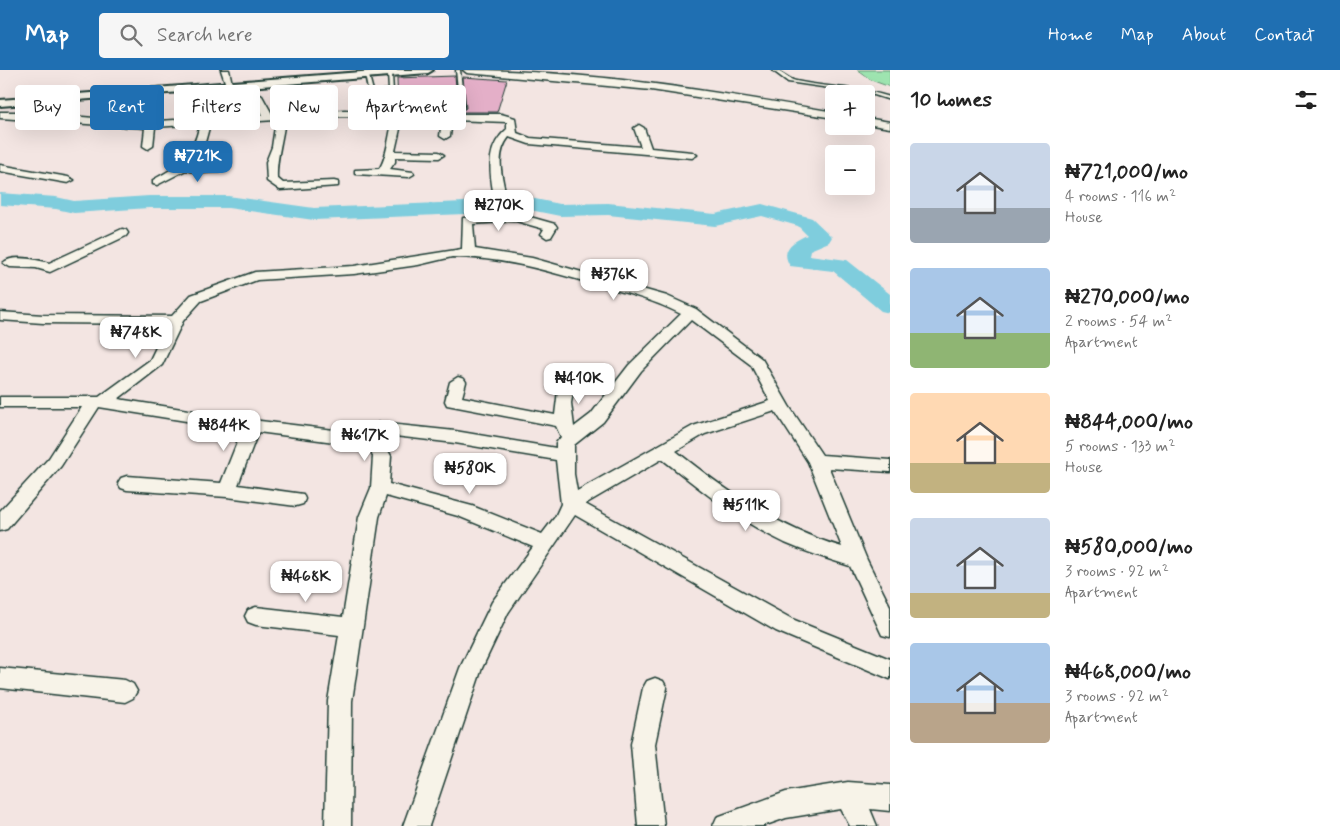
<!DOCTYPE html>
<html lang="en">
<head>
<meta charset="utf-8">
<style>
  body { margin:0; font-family:Mynerve,sans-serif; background:#f6f6f6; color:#222; height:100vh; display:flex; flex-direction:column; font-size:19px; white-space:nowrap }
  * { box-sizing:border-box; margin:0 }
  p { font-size:16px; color:#767676 }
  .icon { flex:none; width:28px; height:28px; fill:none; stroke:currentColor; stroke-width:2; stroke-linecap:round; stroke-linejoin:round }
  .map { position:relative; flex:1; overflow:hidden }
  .panel { display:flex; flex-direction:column; background:#fff; width:450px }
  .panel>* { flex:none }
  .hud { position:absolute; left:15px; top:15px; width:475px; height:45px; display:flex; gap:10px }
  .fabs { position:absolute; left:825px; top:15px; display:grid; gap:10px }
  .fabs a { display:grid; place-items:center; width:50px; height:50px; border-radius:5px; background:#fff; box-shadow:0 5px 20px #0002; font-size:25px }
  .price { position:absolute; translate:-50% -42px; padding:0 11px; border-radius:10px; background:#fff; color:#222; font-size:16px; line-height:32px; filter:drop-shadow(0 1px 2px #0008) }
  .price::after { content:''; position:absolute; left:50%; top:30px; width:15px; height:11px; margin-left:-8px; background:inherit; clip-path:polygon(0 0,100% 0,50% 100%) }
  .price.active { background:#1f6fb2; color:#fff }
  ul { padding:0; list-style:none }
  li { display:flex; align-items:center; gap:15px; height:125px; padding:0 20px }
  li span { display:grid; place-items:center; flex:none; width:140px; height:100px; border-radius:5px; color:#555 }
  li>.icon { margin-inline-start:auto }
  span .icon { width:60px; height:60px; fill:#fffc; stroke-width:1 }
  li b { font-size:21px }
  h2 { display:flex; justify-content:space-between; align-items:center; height:60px; padding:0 20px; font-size:21px }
  .tag { padding:0 18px; border-radius:5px; background:#fff; box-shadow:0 5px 20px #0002; font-size:18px; line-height:45px }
  .tag.active { background:#1f6fb2; color:#fff }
  header { display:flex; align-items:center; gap:30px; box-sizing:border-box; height:70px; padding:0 25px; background:#1f6fb2; color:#fff }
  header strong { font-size:24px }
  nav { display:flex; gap:28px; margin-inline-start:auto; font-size:18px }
  .search { width:350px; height:45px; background:#f6f6f6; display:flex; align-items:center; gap:12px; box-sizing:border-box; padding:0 18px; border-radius:5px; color:#767676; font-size:19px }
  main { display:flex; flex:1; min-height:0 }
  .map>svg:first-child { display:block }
</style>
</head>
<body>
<header>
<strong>Map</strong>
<div class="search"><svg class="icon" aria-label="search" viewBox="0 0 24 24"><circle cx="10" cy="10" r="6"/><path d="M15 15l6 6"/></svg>Search here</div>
<nav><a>Home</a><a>Map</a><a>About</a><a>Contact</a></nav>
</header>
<main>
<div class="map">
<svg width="890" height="756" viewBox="0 0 890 756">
  <rect width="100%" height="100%" fill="#f3e5e2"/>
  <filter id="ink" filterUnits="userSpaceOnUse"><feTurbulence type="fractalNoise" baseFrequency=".02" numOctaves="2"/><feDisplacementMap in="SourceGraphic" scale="10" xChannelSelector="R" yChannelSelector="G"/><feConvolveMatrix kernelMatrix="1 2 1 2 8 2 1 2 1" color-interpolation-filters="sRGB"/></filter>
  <g filter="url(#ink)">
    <path fill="#9ee4b0" stroke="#5e9072" d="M 857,0 L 890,0 L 890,17 L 871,10 Z"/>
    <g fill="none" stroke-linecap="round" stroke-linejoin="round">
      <path fill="#7fcddd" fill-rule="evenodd" d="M 0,123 L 56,127 L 74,131 L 149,126 L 228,126 L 314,138 L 490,131 L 515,125 L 560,134 L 608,133 L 715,144 L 762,134 L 812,148 L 832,167 L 829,172 L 810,180 L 809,185 L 847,190 L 890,224 L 890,243 L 881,241 L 833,201 L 790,196 C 779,179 794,171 807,165 L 798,156 L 762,146 L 715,156 L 608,145 L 560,146 L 515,137 L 490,143 L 314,150 L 228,138 L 149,138 L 74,143 L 56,139 L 0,135 Z"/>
    </g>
    <path fill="#e4afc8" stroke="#1f3d34" d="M 455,6 L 458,38 L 461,41 L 466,38 L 463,7 L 507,10 L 497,42 L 398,42 L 397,8 Z"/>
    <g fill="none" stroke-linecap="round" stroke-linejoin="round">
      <g stroke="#1f3d34" stroke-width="3">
        <path id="service" d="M 456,0 L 460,0 L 464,38 L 462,39 L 460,38 Z
          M 772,0 C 781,0 787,9 796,11 C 828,18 860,17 890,27 L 890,30 L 871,24 L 788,12 Z
          M 390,3 L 392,4 L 393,22 L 369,24 L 365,5 L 369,6 L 373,21 L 389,20 L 388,4 Z"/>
      </g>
      <g stroke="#1f3d34" stroke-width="3">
        <path id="minor" d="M 221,0 L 229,0 L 233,18 L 227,18 Z
          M 463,0 C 587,0 712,21 834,42 L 834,48 L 651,20 L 467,3 Z
          M 239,12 L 262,26 L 272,44 L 345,40 L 398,44 L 501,44 L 515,48 L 517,63 L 530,68 L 641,77 L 634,58 L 639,55 L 644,58 L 651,78 L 692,82 L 697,85 L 692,88 L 529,74 L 509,67 C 496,83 501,103 505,121 L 499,124 L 493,121 C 489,97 487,76 507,59 L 507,52 L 452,50 L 450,66 L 445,69 L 440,66 L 442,50 L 402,50 L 395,81 L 439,82 L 444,85 L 439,88 L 395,87 L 395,92 L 390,99 L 413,102 L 414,104 L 409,107 L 355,104 L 355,100 L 379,99 C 387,89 389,64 393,49 L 345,46 L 285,49 C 283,69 276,88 277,108 L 283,113 L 334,111 L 338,112 L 338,116 L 280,120 L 267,111 L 266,92 L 272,77 L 276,50 L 210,54 L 204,76 L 192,95 L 219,98 L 219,102 L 200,103 L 186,100 L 157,115 L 153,114 L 153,110 C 182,94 192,88 200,54 L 155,57 L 153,76 L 148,79 L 143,76 L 145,58 L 0,48 L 0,42 L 25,42 L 140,52 L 263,45 L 255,30 L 236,17 L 235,15 Z
          M 866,48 L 890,52 L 890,58 L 866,54 Z
          M 0,95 L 68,107 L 74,110 L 68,113 L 0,101 Z
          M 516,143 L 555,154 L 557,157 L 551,167 L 547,168 L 541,164 L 544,159 L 516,151 L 473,154 L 475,179 L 532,188 L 667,226 L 696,239 L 762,289 L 789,336 L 822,385 L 890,390 L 890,402 L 829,398 L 867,490 L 890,536 L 890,567 L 882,565 L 850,496 C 828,489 806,482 785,473 C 740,452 701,420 662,389 L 585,434 L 792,549 L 890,589 L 890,609 L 776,561 L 575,445 L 508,543 L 482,598 L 429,756 L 403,756 L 460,598 L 492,532 L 533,477 L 458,446 L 386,426 L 379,447 L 352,631 L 351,756 L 325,756 L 328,631 L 339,565 L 256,555 L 248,552 L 245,546 L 248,540 L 256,537 L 343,547 L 359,447 L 371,418 L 373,386 L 370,379 L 342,373 L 258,362 L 238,415 L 303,424 L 305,429 L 303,434 L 296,436 L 227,427 L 127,420 L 121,418 L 118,413 L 121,408 L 127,406 L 221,413 L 242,360 L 99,337 L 61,396 L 7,459 L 0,461 L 0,441 L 49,388 L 82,337 L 0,337 L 0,327 L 99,327 L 150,290 L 167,254 L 43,253 L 0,250 L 0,242 L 43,245 L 172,246 L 191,225 L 255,202 L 354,196 L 462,179 L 463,148 ZM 452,187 C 500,187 544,200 590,213 C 622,222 652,229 681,244 L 629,295 L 591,344 L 574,357 L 571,333 L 576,304 L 574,301 L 568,299 L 560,304 L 555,345 L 462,327 L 466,312 L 464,309 L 458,307 L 450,312 L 445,331 L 447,335 L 556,356 L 561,367 L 556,373 L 556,378 L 455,361 L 379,353 L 373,355 L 369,367 L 342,361 L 252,350 L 118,329 L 162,295 L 183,251 L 201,231 L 257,210 L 354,204 L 418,195 ZM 691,250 L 751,295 L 770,331 L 693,356 L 577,421 L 574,404 L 574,375 L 603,352 L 641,301 ZM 775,341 L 808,392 L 842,477 C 779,458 727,422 676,381 L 705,364 ZM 386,365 L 455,373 L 556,390 L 561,434 L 555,447 L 542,464 L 472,436 L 389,414 L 391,386 L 385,375 Z
          M 122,159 L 126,160 L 128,163 L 126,166 L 50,202 L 36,198 L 10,197 L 3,193 C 12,184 38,190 49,193 Z
          M 0,598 L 125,610 L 133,614 L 137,621 L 133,628 L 125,632 L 0,618 Z
          M 655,608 L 663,611 L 667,618 L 655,674 L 664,756 L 638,756 L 631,674 L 643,618 L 647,611 Z
          M 848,712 L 890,715 L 890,741 L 870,739 L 877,756 L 850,756 L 841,739 L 786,748 L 763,756 L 713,756 L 717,747 L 786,722 Z"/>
      </g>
      <g stroke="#1f3d34" stroke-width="4">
        <path id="tertiary" d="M 387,0 L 433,0 L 428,3 L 0,36 L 0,30 Z"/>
      </g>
      <use href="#service" fill="#f7f3e8" fill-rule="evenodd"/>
      <use href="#minor" fill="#f7f3e8" fill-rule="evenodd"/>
      <use href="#tertiary" fill="#f7f3e8" fill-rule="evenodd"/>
    </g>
  </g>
</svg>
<div class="fabs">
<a>+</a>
<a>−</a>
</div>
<b class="price active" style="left:198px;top:113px">₦721K</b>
<b class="price" style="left:499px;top:162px">₦270K</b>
<b class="price" style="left:614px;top:231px">₦376K</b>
<b class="price" style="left:136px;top:289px">₦748K</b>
<b class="price" style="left:579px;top:335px">₦410K</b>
<b class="price" style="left:224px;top:382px">₦844K</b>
<b class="price" style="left:365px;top:392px">₦617K</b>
<b class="price" style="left:470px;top:425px">₦580K</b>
<b class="price" style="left:746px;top:462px">₦511K</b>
<b class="price" style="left:306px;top:533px">₦468K</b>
<div class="hud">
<a class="tag">Buy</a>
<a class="tag active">Rent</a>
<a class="tag">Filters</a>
<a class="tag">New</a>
<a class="tag">Apartment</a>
</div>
</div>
<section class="panel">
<h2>10 homes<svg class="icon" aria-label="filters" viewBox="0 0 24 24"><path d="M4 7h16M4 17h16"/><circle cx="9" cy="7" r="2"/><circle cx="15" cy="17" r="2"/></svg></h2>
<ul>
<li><span style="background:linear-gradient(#c9d6e8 65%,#9aa5b1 0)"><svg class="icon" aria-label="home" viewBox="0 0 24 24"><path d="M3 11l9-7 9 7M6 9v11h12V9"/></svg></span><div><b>₦721,000/mo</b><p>4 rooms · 116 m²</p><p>House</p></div></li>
<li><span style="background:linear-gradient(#a9c7e8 65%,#8fb573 0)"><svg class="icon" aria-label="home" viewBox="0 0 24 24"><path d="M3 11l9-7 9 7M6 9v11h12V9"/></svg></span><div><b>₦270,000/mo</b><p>2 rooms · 54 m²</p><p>Apartment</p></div></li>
<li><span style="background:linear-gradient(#ffd9b3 70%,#c2b280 0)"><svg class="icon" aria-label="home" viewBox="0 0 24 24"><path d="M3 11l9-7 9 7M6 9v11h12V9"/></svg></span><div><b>₦844,000/mo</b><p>5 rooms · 133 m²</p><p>House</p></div></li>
<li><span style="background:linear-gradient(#c9d6e8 75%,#c2b280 0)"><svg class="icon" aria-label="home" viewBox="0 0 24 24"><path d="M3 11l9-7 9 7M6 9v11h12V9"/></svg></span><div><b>₦580,000/mo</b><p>3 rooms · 92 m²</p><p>Apartment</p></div></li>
<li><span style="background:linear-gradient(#a9c7e8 60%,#b9a48a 0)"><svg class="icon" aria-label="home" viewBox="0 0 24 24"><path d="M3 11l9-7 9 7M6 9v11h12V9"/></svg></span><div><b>₦468,000/mo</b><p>3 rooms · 92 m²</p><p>Apartment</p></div></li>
</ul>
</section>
</main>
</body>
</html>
